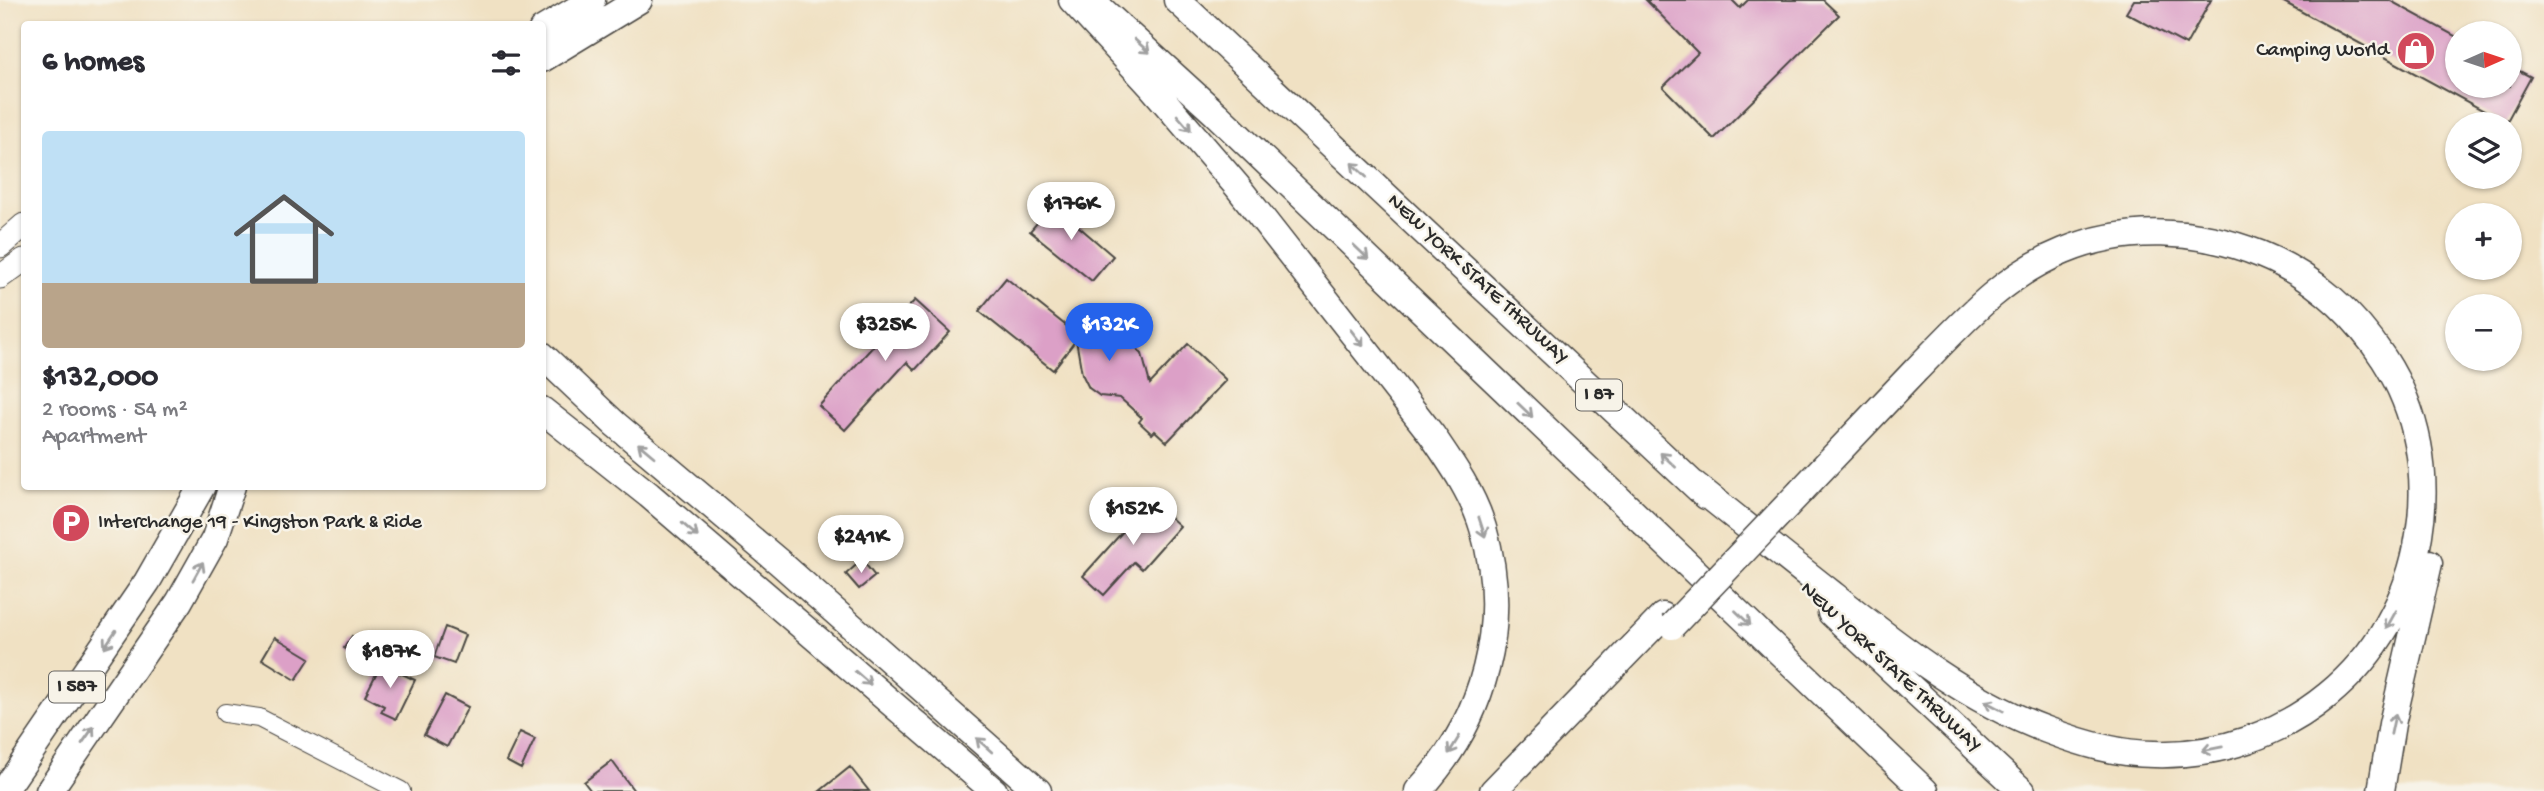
<!DOCTYPE html>
<html lang="en">
<head>
<meta charset="utf-8">
<style>
  body { margin:0; font-family:"Gochi Hand",sans-serif; background:#f7f7f7; color:#2b2b33; height:100vh; display:flex; flex-direction:column; font-size:26px; white-space:nowrap }
  * { box-sizing:border-box; margin:0 }
  p { font-size:23px; color:#7c7c81 }
  .icon { flex:none; width:38px; height:38px; fill:none; stroke:currentColor; stroke-width:2; stroke-linecap:round; stroke-linejoin:round }
  .map { position:relative; flex:1; overflow:hidden }
  .panel { position:absolute; left:21px; top:21px; width:525px; height:469px; display:flex; flex-direction:column; background:#fff; border-radius:7px; box-shadow:0 2px 5px #0004 }
  .panel>* { flex:none }
  .needle { width:46px; rotate:87deg }
  .fabs { position:absolute; left:2445px; top:21px; display:grid; gap:14px }
  .fabs a { display:grid; place-items:center; width:77px; height:77px; border-radius:50%; background:#fff; box-shadow:0 2px 5px #0004; font-size:35px }
  .price { position:absolute; translate:-50% -60px; padding:0 16px; border-radius:24px; background:#fff; color:#222; font-size:23px; line-height:46px; filter:drop-shadow(0 2px 4px #0008) }
  .price::after { content:''; position:absolute; left:50%; top:42px; width:21px; height:16px; margin-left:-10px; background:inherit; clip-path:polygon(0 0,100% 0,50% 100%) }
  .price.selected { background:#2563eb; color:#fff }
  ul { padding:0; list-style:none }
  li { display:grid; align-content:center; gap:14px; height:371px; padding:0 21px }
  li span { display:grid; place-items:center; height:217px; border-radius:7px; color:#555 }
  li>.icon { margin-inline-start:auto }
  span .icon { width:126px; height:126px; fill:#fffc; stroke-width:1 }
  li b { font-size:30px }
  h2 { display:flex; justify-content:space-between; align-items:center; height:84px; padding:0 21px; font-size:30px }
  .map>svg:first-child { display:block }
</style>
</head>
<body>
<div class="map">
<svg width="2544" height="791" viewBox="0 0 2544 791">
  <rect width="100%" height="100%" fill="#f7f3e8"/>
  <filter id="ink" filterUnits="userSpaceOnUse"><feTurbulence type="fractalNoise" baseFrequency=".0143" numOctaves="2"/><feDisplacementMap in="SourceGraphic" scale="14" xChannelSelector="R" yChannelSelector="G"/><feConvolveMatrix kernelMatrix="1 2 1 2 8 2 1 2 1" color-interpolation-filters="sRGB"/></filter>
  <filter id="wash" filterUnits="userSpaceOnUse"><feTurbulence type="fractalNoise" baseFrequency=".00686" numOctaves="4" result="noise"/><feDisplacementMap in="SourceGraphic" scale="28" xChannelSelector="R" yChannelSelector="G"/><feGaussianBlur stdDeviation="1.57" result="paint"/><feColorMatrix in="noise" values="0 0 0 0 0 0 0 0 0 0 0 0 0 0 0 0 0 1.4 0 .05"/><feComposite in="paint" operator="in"/></filter>
  <g filter="url(#wash)">
    <rect width="100%" height="100%" fill="#f0e1c3"/>
    <g id="blocks">
      <path fill="#dca0c7" d="M 1646,0 L 1732,0 L 1740,8 L 1748,0 L 1823,0 L 1839,15 L 1714,139 L 1663,87 L 1698,53 Z
        M 2134,0 L 2211,0 L 2186,45 L 2126,13 Z
        M 2280,0 L 2389,0 L 2457,37 L 2457,86 L 2510,86 L 2510,66 L 2531,77 L 2506,123 Z
        M 1056,201 L 1073,215 L 1070,219 L 1113,256 L 1092,281 L 1030,231 Z
        M 1006,278 L 1089,344 L 1108,335 L 1119,336 L 1130,340 L 1142,354 L 1150,384 L 1188,344 L 1226,380 L 1167,442 L 1155,431 L 1152,434 L 1139,422 L 1142,418 L 1120,398 L 1100,396 L 1089,388 L 1082,374 L 1076,340 L 1053,370 L 979,311 Z
        M 915,300 L 950,332 L 915,370 L 907,362 L 845,430 L 819,406 Z
        M 1151,500 L 1180,526 L 1142,569 L 1134,562 L 1104,595 L 1083,576 Z
        M 862,560 L 875,576 L 859,589 L 846,574 Z
        M 445,627 L 465,635 L 454,664 L 434,657 Z
        M 352,636 L 377,653 L 369,665 L 344,648 Z
        M 275,637 L 310,658 L 296,680 L 262,659 Z
        M 381,664 L 415,680 L 396,719 L 381,712 L 384,706 L 365,696 Z
        M 445,695 L 468,707 L 447,747 L 424,735 Z
        M 520,732 L 535,739 L 521,769 L 506,761 Z
        M 612,761 L 634,791 L 591,791 L 584,782 Z
        M 850,767 L 869,791 L 820,791 Z"/>
    </g>
  </g>
  <g filter="url(#ink)">
    <use href="#blocks" fill-opacity="0" stroke="#494642" stroke-width="2"/>
    <g fill="none" stroke-linecap="round" stroke-linejoin="round">
      <g stroke="#494642" stroke-width="20">
        <path id="minor" d="M 225,713 L 259,718 L 401,791"/>
      </g>
      <g stroke="#494642" stroke-width="25">
        <path id="major" d="M 0,246 L 24,225
          M 0,277 L 24,260"/>
      </g>
      <g stroke="#494642" stroke-width="29">
        <path id="highway" d="M 1072,0 L 1152,87 L 1237,186 L 1432,435 C 1452,464 1473,494 1483,528 C 1511,622 1485,720 1418,791
          M 1091,0 L 1216,114 L 1925,791
          M 1177,0 L 1706,496
          M 542,30 L 592,0
          M 542,59 L 639,0
          M 542,355 L 615,424 L 779,562 L 1038,791
          M 542,410 L 649,495 L 994,791
          M 1694,484 C 1739,520 1785,557 1831,593 C 1897,645 1966,700 2047,730 C 2081,743 2117,754 2154,754 C 2285,758 2399,665 2419,535 C 2429,474 2418,412 2384,359 C 2354,313 2312,275 2260,254 C 2197,229 2127,225 2064,251 C 2003,275 1960,325 1915,371 C 1877,411 1839,451 1801,491
          M 1831,613 L 2022,791
          M 4,791 L 147,582 L 202,486
          M 49,791 L 179,602 L 215,538 L 232,486
          M 1493,791 L 1663,616
          M 2381,791 L 2392,724 L 2429,563"/>
      </g>
      <use href="#minor" stroke="#fff" stroke-width="18"/>
      <use href="#major" stroke="#fff" stroke-width="23"/>
      <use href="#highway" stroke="#fff" stroke-width="26"/>
      <g stroke="#494642" stroke-width="29" stroke-linecap="butt">
        <path id="highway-bridge" d="M 1672,626 L 1801,491"/>
      </g>
      <use href="#highway-bridge" stroke="#fff" stroke-width="26"/>
    </g>
    <defs><path id="oneway-shaft" d="M-6 0H5M1.5-3L5.5 0L1.5 3" fill="none" stroke-width="1.6" stroke-linecap="round" stroke-linejoin="round" transform="scale(1.75)"/></defs>
    <g stroke="#a0a0a0">
      <use href="#oneway-shaft" transform="translate(1142 46) rotate(42)"/>
      <use href="#oneway-shaft" transform="translate(1184 123) rotate(49)"/>
      <use href="#oneway-shaft" transform="translate(1359 170) rotate(-137)"/>
      <use href="#oneway-shaft" transform="translate(1361 252) rotate(44)"/>
      <use href="#oneway-shaft" transform="translate(1357 338) rotate(52)"/>
      <use href="#oneway-shaft" transform="translate(1525 410) rotate(44)"/>
      <use href="#oneway-shaft" transform="translate(646 450) rotate(-140)"/>
      <use href="#oneway-shaft" transform="translate(1668 460) rotate(-137)"/>
      <use href="#oneway-shaft" transform="translate(1482 527) rotate(72)"/>
      <use href="#oneway-shaft" transform="translate(690 530) rotate(41)"/>
      <use href="#oneway-shaft" transform="translate(198 571) rotate(-61)"/>
      <use href="#oneway-shaft" transform="translate(1743 618) rotate(44)"/>
      <use href="#oneway-shaft" transform="translate(2391 620) rotate(119)"/>
      <use href="#oneway-shaft" transform="translate(110 639) rotate(124)"/>
      <use href="#oneway-shaft" transform="translate(863 678) rotate(41)"/>
      <use href="#oneway-shaft" transform="translate(1994 706) rotate(-152)"/>
      <use href="#oneway-shaft" transform="translate(2393 724) rotate(-78)"/>
      <use href="#oneway-shaft" transform="translate(88 735) rotate(-55)"/>
      <use href="#oneway-shaft" transform="translate(984 745) rotate(-138)"/>
      <use href="#oneway-shaft" transform="translate(1454 745) rotate(122)"/>
      <use href="#oneway-shaft" transform="translate(2212 749) rotate(169)"/>
    </g>
  </g>
  <defs>
    <g id="shop-disc" transform="scale(2.0125)"><circle r="9.5" fill="#d1495b" stroke="#f7f3e8"/><path d="M-5-2.5h2.3a2.7 3.5 0 0 1 5.4 0H5L5.5 6h-11ZM-1.5-2.5h3a1.5 2.3 0 0 0-3 0Z" fill="#fff"/></g>
    <g id="parking-disc" transform="scale(2.0125)"><circle r="9.5" fill="#d1495b" stroke="#f7f3e8"/><path d="M-3.5-5.5H1a3.5 3.5 0 0 1 0 7H-1V5.5H-3.5ZM-1-3.4V-.6H.8a1.4 1.4 0 0 0 0-2.8Z" fill="#fff"/></g>
  </defs>
  <g fill-rule="evenodd">
    <use href="#shop-disc" x="2416" y="51"/>
    <use href="#parking-disc" x="71" y="523"/>
  </g>
  <g text-anchor="middle" dominant-baseline="central" stroke-width="5" stroke-linejoin="round" paint-order="stroke">
    <g fill="#f7f3e8" stroke="#686764" stroke-width="2">
      <rect x="1576" y="379.5" width="46" height="31" rx="5"/>
      <rect x="49" y="671.5" width="56" height="31" rx="5"/>
    </g>
    <g font-size="19" font-weight="bold" fill="#2b2b2b">
      <text x="1599" y="395">I 87</text>
      <text x="77" y="687">I 587</text>
    </g>
    <g font-size="21" fill="#2b2b2b" stroke="#f7f3e8" text-anchor="end">
      <text x="2389" y="51">Camping World</text>
      <text x="98" y="523" text-anchor="start">Interchange 19 - Kingston Park &amp; Ride</text>
    </g>
    <g font-size="21" fill="#2b2b2b" stroke="#f7f3e8">
      <text transform="translate(1477 280) rotate(43)">NEW YORK STATE THRUWAY</text>
      <text transform="translate(1890 668) rotate(43)">NEW YORK STATE THRUWAY</text>
    </g>
  </g>
</svg>
<div class="fabs">
<a><svg class="needle" viewBox="-14 -14 28 28"><path d="M0-13l5 13h-10z" fill="#e53935"/><path d="M0 13l5-13h-10z" fill="#7c7c81"/></svg></a>
<a><svg class="icon" aria-label="layers" viewBox="0 0 24 24"><path d="M12 4l9 5-9 5-9-5zM3 14l9 5 9-5"/></svg></a>
<a>+</a>
<a>−</a>
</div>
<b class="price" style="left:1071px;top:242px">$176K</b>
<b class="price" style="left:885px;top:363px">$325K</b>
<b class="price selected" style="left:1109px;top:363px">$132K</b>
<b class="price" style="left:1133px;top:547px">$152K</b>
<b class="price" style="left:861px;top:575px">$241K</b>
<b class="price" style="left:390px;top:690px">$187K</b>
<section class="panel">
<h2>6 homes<svg class="icon" aria-label="filters" viewBox="0 0 24 24"><path d="M4 7h16M4 17h16"/><circle cx="9" cy="7" r="2"/><circle cx="15" cy="17" r="2"/></svg></h2>
<ul>
<li><span style="background:linear-gradient(#bfe0f5 70%,#b9a48a 0)"><svg class="icon" aria-label="home" viewBox="0 0 24 24"><path d="M3 11l9-7 9 7M6 9v11h12V9"/></svg></span><div><b>$132,000</b><p>2 rooms · 54 m²</p><p>Apartment</p></div></li>
</ul>
</section>
</div>
</body>
</html>
